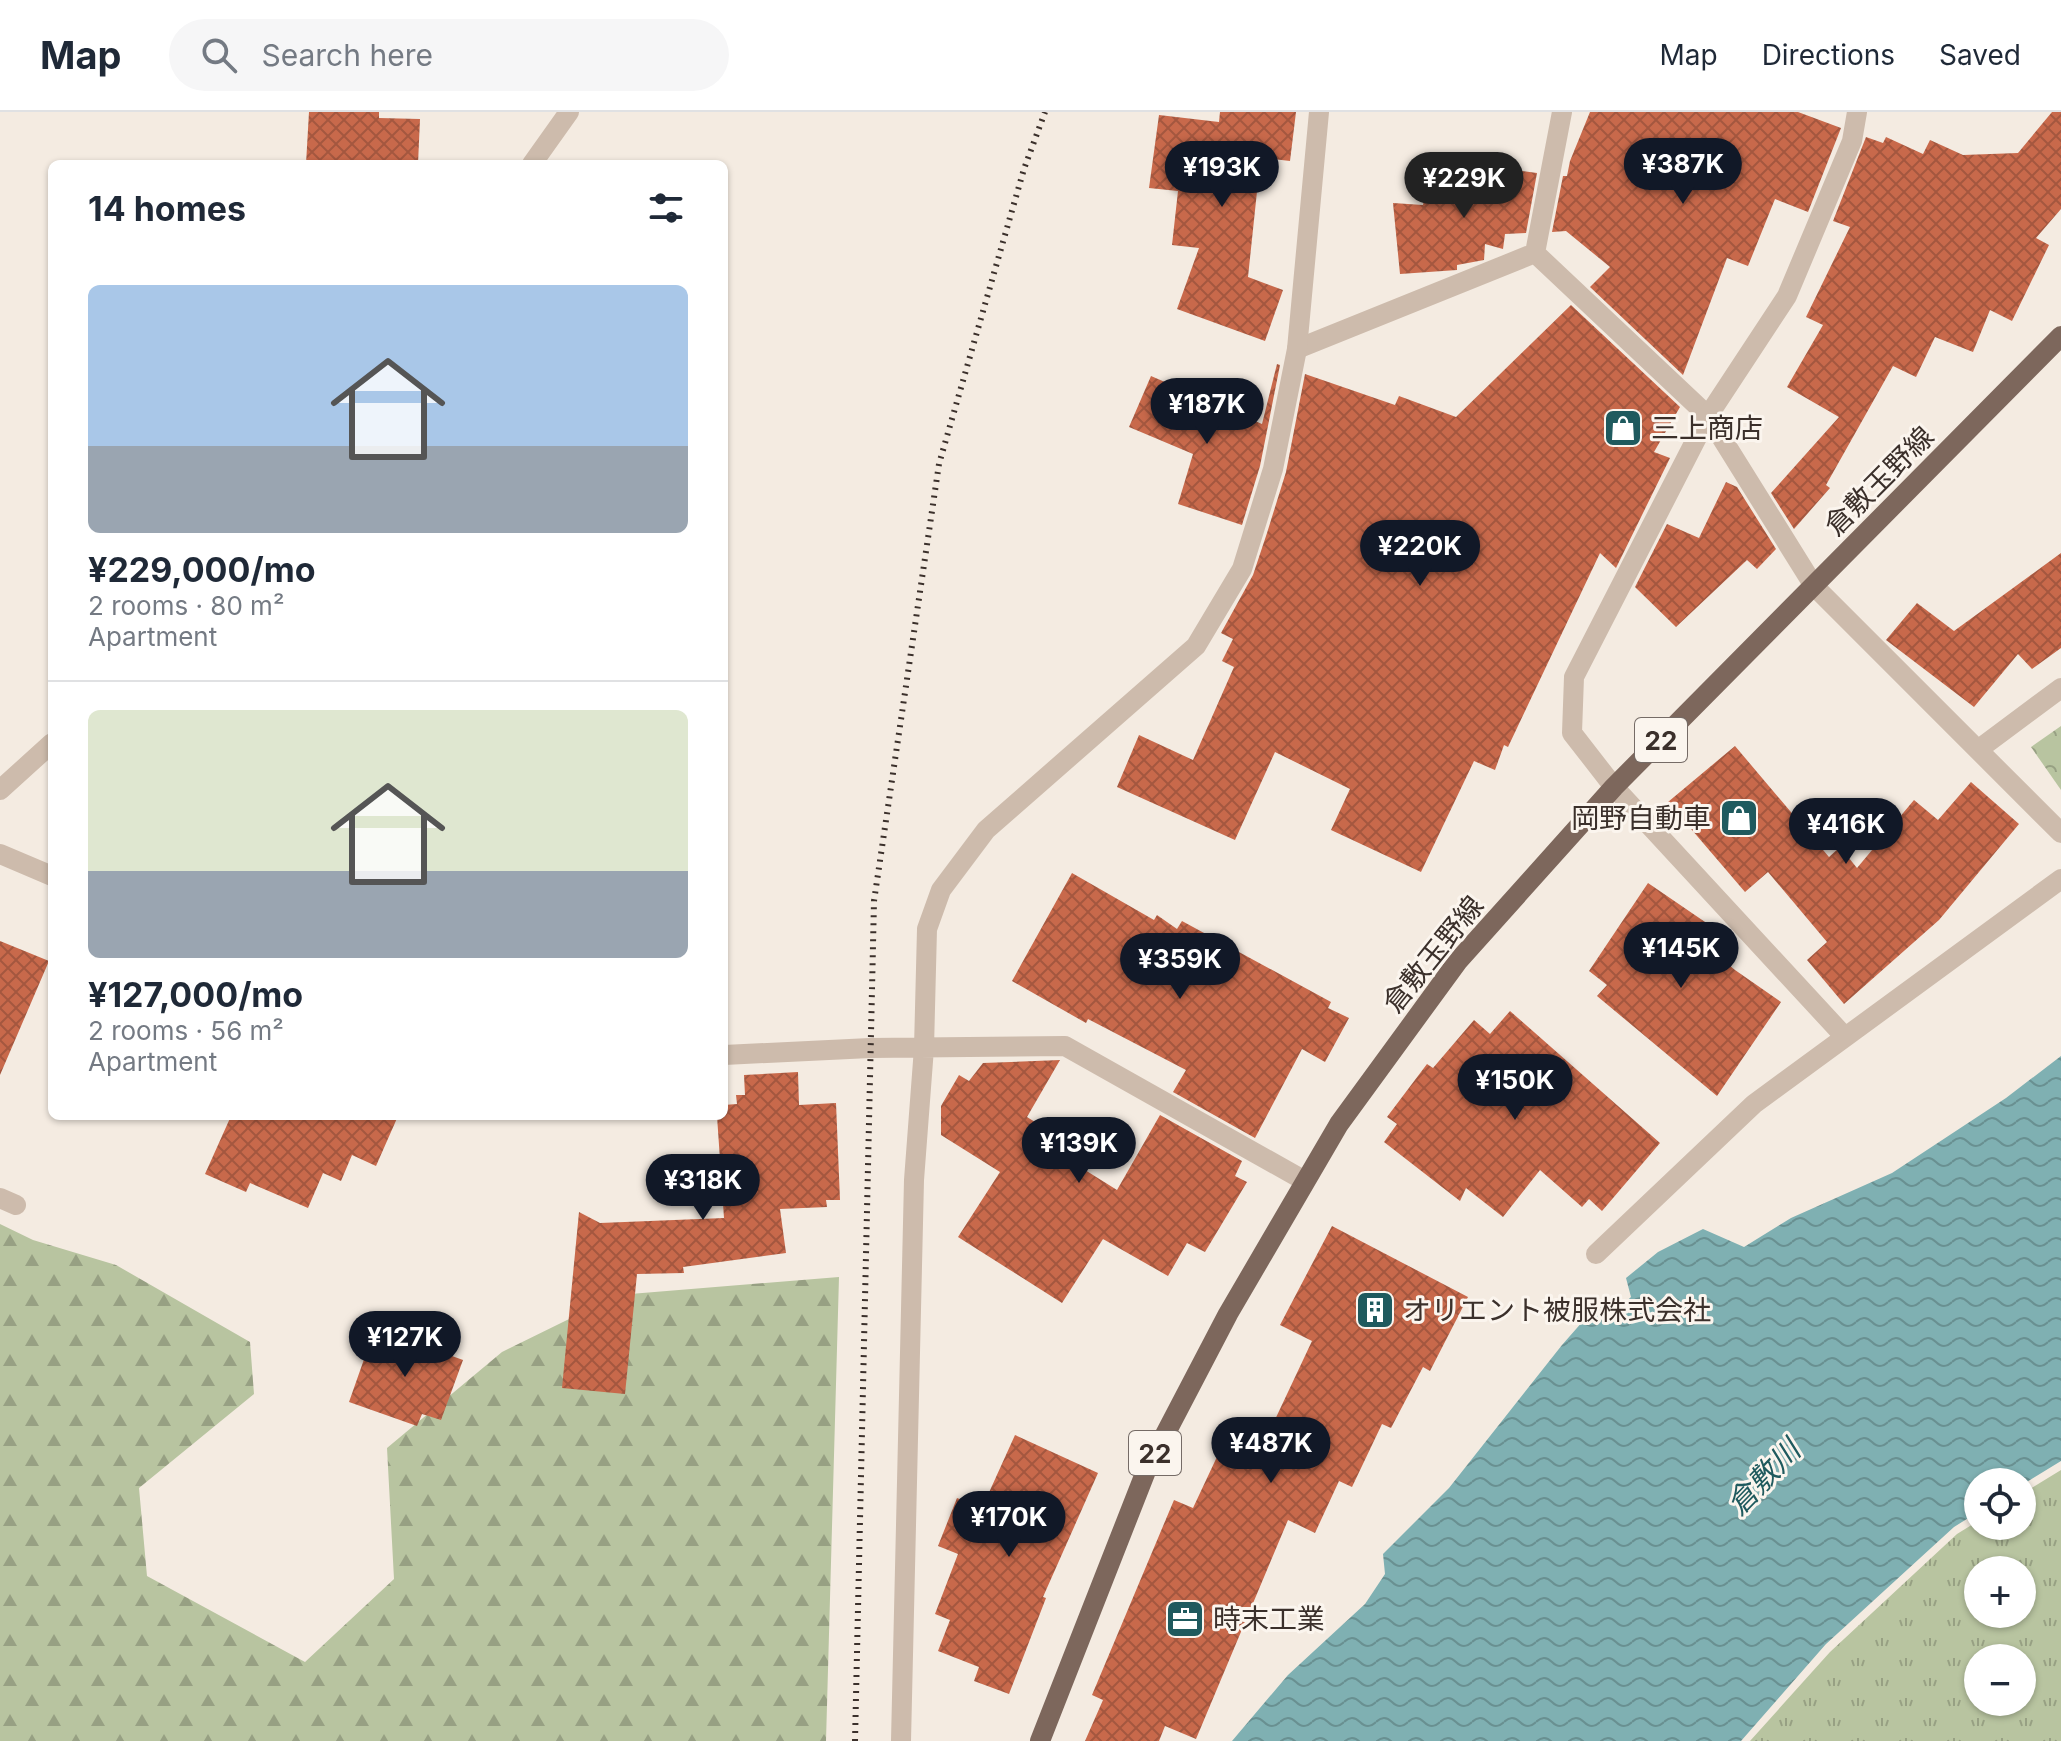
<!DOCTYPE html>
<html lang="en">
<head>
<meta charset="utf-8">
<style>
  body { margin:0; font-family:Inter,"Noto Sans JP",sans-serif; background:#f6f6f7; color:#1f2937; height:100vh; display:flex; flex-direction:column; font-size:30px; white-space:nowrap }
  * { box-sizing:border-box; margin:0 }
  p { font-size:26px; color:#747a83 }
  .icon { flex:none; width:44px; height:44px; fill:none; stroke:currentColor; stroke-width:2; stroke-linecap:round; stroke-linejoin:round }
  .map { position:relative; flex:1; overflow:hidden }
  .sheet { position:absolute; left:48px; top:48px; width:680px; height:960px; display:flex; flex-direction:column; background:#fff; border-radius:12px; box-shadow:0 2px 6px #0004 }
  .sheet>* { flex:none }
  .buttons { position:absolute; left:1964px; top:1356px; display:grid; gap:16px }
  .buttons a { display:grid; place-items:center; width:72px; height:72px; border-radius:50%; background:#fff; box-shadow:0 2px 6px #0004; font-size:40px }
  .price { position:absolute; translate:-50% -68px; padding:0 18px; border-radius:28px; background:#111827; color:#fff; font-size:26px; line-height:52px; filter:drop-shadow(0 2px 4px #0008) }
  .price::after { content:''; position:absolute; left:50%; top:48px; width:24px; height:18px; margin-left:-12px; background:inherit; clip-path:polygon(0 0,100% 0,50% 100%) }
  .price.selected { background:#222; color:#fff }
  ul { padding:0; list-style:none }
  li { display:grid; align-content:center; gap:16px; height:424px; padding:0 40px }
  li+li { border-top:2px solid #e0e1e3 }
  li span { display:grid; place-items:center; height:248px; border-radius:12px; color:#555 }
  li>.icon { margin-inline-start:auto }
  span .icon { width:144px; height:144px; fill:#fffc; stroke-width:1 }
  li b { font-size:34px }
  h2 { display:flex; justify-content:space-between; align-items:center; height:96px; padding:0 40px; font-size:34px }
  header { display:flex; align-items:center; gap:48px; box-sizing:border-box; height:112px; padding:0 40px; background:#fff; border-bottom:2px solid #e0e1e3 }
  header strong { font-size:38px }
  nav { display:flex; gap:44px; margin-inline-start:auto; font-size:28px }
  .search { width:560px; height:72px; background:#f6f6f7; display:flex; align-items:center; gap:20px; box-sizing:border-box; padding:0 28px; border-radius:44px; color:#747a83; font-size:30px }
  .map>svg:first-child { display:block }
</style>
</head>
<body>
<header>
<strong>Map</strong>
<div class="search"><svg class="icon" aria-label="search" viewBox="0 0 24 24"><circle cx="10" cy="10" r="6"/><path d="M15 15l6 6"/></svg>Search here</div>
<nav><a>Map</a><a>Directions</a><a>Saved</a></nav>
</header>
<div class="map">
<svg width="2061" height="1629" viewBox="0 0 2061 1629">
  <defs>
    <pattern id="grass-tufts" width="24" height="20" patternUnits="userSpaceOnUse" patternTransform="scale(2)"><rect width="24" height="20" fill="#b8c4a0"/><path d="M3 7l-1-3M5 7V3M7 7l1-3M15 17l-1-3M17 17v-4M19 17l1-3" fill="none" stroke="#97a083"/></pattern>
    <pattern id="forest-firs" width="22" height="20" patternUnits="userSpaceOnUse" patternTransform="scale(2)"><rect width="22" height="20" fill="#b8c4a0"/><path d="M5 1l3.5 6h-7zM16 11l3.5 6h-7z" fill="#97a083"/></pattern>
    <pattern id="park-crowns" width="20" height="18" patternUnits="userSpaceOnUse" patternTransform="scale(2)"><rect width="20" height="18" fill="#b8c4a0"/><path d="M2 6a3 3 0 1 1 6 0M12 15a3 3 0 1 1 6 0" fill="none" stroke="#97a083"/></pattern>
    <pattern id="water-waves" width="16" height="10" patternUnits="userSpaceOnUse" patternTransform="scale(2)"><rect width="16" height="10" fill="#7fb0b2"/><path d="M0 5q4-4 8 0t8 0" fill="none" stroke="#699091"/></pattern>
    <pattern id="building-cross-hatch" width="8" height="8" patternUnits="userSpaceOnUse" patternTransform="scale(2)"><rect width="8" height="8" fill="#c8694b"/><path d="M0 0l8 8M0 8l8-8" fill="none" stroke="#a4573f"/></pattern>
  </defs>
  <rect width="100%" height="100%" fill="#f4ebe1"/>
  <path fill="url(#grass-tufts)" fill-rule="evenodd" d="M 2061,1358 L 2061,1629 L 1750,1629 L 1830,1540 L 1957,1422 L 1978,1409 L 1978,1414 L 2022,1414 L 2022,1382 ZM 1978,1458 L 2022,1458 L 2022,1502 L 1978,1502 ZM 1978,1546 L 2022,1546 L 2022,1590 L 1978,1590 Z"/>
  <path fill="url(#forest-firs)" d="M 0,1112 L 33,1128 L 116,1153 L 250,1230 L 254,1282 L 139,1376 L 147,1464 L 305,1550 L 394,1467 L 387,1336 L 502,1240 L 618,1183 L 839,1165 L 826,1629 L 0,1629 Z"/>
  <path fill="url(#park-crowns)" d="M 2061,614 L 2061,678 L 2031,635 Z"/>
  <path fill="url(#water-waves)" d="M 2061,944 L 2061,1349 L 2022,1373 L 2022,1370 L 1978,1370 L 1978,1400 L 1954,1415 L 1826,1532 L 1741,1629 L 1232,1629 L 1288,1563 L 1365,1492 L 1385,1462 L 1383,1442 L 1449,1376 L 1562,1233 L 1598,1192 L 1617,1198 L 1631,1185 L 1626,1166 L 1658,1140 L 1703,1117 L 1744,1135 L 1791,1106 L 1892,1061 L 2006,986 Z"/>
  <path fill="url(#building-cross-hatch)" d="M 309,0 L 379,0 L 379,6 L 420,7 L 418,52 L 306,52 Z
    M 1220,0 L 1296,0 L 1290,49 L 1273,47 L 1270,72 L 1258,70 L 1248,165 L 1283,178 L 1265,229 L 1177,197 L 1199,136 L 1172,133 L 1178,79 L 1149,76 L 1159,3 L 1219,10 Z
    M 1590,0 L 1798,0 L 1841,16 L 1808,100 L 1775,87 L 1748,154 L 1727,146 L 1683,263 L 1590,175 L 1610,155 L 1566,119 L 1552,120 L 1563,64 L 1567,64 L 1570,49 Z
    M 2052,0 L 2061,0 L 2061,97 L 2036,126 L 2049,133 L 2012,209 L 1990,198 L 1973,240 L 1935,225 L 1916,265 L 1893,254 L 1826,373 L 1830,376 L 1794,417 L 1771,381 L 1839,305 L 1787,275 L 1823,213 L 1806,205 L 1850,115 L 1833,109 L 1866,25 L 1883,31 L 1886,25 L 1923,42 L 1930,28 L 1963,43 L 2018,41 Z
    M 1467,52 L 1537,61 L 1526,121 L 1505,122 L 1503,137 L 1485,132 L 1484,148 L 1457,153 L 1457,158 L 1400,162 L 1393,91 L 1423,93 L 1425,82 L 1463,81 Z
    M 1571,193 L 1680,295 L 1654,340 L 1670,346 L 1616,456 L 1600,441 L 1508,635 L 1504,633 L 1495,658 L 1474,649 L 1421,760 L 1331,718 L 1350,677 L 1275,640 L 1235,728 L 1117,675 L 1139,623 L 1193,648 L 1234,555 L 1222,549 L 1233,527 L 1221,521 L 1253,463 L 1267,421 L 1286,360 L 1305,262 L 1395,293 L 1399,284 L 1456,305 Z
    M 1277,252 L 1280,253 L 1260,354 L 1242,413 L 1178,392 L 1193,342 L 1129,315 L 1151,264 L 1262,312 Z
    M 1726,370 L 1737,375 L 1776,437 L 1757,457 L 1747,448 L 1676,515 L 1635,475 L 1667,412 L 1699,426 Z
    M 2061,441 L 2061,536 L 2032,557 L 2018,542 L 1974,595 L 1886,528 L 1917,491 L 1954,519 Z
    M 1735,634 L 1829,745 L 1840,735 L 1857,756 L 1914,688 L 1938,708 L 1971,670 L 2019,712 L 1939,808 L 1844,892 L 1807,848 L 1827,830 L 1768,760 L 1745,780 L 1668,690 Z
    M 1072,761 L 1154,808 L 1157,803 L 1177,817 L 1182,809 L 1331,890 L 1328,896 L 1349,906 L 1325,950 L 1302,937 L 1255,1026 L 1173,980 L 1186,958 L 1088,907 L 1086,911 L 1012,869 Z
    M 1648,771 L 1708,812 L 1694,824 L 1735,858 L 1781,890 L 1717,984 L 1597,884 L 1607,873 L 1589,859 Z
    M 0,829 L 49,849 L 0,963 Z
    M 1510,899 L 1660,1031 L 1602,1099 L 1589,1087 L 1582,1095 L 1540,1058 L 1503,1105 L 1466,1076 L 1460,1089 L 1384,1030 L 1397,1012 L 1387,1005 L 1427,952 L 1433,956 L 1474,908 L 1490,922 Z
    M 1060,948 L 1027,1005 L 1059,1025 L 1053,1038 L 1117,1078 L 1160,1003 L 1242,1049 L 1235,1064 L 1247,1070 L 1205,1140 L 1187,1131 L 1168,1164 L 1103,1127 L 1062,1191 L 958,1125 L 1000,1060 L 941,1023 L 941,994 L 959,963 L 969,969 L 983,951 Z
    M 798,960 L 799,993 L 836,991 L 840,1088 L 826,1088 L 827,1095 L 780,1097 L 786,1141 L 683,1155 L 684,1161 L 637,1162 L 625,1282 L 562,1276 L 579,1100 L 600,1111 L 724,1106 L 717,1004 L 724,1004 L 724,993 L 737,992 L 736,983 L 745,983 L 744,963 Z
    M 231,1004 L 398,1004 L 376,1054 L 352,1043 L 341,1069 L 323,1061 L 308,1096 L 250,1071 L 246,1080 L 205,1062 Z
    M 1332,1114 L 1468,1185 L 1430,1259 L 1423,1255 L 1391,1316 L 1382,1312 L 1352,1375 L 1339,1369 L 1315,1421 L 1288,1408 L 1196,1627 L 1165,1614 L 1159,1629 L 1085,1629 L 1103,1588 L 1092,1583 L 1174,1388 L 1193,1396 L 1230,1317 L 1263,1333 L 1312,1229 L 1280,1213 Z
    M 375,1216 L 463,1248 L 441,1308 L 422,1302 L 417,1314 L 349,1290 Z
    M 1015,1323 L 1098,1361 L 1043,1485 L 1046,1486 L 1009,1582 L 974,1569 L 979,1555 L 938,1539 L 950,1508 L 935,1502 L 958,1442 L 938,1434 L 957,1386 L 982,1396 Z"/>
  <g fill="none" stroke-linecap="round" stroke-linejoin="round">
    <path stroke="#cdbbac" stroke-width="20" d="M 1535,141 L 1562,0
      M 1297,237 L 1535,141 L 1708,304 L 1814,474"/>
    <path stroke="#cdbbac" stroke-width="20" d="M 532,52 L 569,0
      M 1814,474 L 2061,721
      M 1979,637 L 2061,576
      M 0,678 L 52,631
      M 0,742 L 52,764
      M 1845,925 L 1614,675 L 1572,621 L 1574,565 L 1708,304 L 1787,184 L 1852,29 L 1857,0
      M 724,943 L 870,936 L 1065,934 L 1305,1069
      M 0,1086 L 16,1093
      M 1596,1142 L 1754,992 L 2061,767
      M 901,1629 L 914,1068 L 924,936 L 927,817 L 941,778 L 986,718 L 1196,534 L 1242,457 L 1273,357 L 1297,237 L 1319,0"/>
    <path stroke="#7d675c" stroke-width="20" d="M 1040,1629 L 1146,1359 L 1228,1202 L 1339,1012 L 1458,849 L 1614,675 L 2061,224"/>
    <path stroke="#3b302b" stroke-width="6" stroke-dasharray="2 6" stroke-linecap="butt" d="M 855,1629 L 874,789 L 939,352 L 1024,57 L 1045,0"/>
  </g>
  <defs>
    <g id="shop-square" transform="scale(2)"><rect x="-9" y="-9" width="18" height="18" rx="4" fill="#1f5a5e" stroke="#fbf5ee"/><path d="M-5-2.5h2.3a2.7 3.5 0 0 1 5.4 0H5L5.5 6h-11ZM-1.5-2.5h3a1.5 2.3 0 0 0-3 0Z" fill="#fff"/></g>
    <g id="building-square" transform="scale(2)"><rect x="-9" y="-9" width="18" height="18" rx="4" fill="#1f5a5e" stroke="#fbf5ee"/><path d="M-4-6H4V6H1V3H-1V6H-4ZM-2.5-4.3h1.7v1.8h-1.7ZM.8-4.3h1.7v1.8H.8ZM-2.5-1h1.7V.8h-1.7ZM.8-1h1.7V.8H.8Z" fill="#fff"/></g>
    <g id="office-square" transform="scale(2)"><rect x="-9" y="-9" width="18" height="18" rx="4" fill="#1f5a5e" stroke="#fbf5ee"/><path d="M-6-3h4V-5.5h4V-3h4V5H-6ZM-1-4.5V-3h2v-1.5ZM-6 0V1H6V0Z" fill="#fff"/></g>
  </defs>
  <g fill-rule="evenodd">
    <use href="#shop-square" x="1623" y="316"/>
    <use href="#shop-square" x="1739" y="706"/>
    <use href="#building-square" x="1375" y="1198"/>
    <use href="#office-square" x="1185" y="1507"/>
  </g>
  <g text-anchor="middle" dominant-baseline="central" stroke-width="6" stroke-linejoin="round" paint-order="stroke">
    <g fill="#fbf5ee" stroke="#756b66" stroke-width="2">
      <rect x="1635" y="606" width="52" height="44" rx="6"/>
      <rect x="1129" y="1319" width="52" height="44" rx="6"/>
    </g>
    <g font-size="26" font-weight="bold" fill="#3b302b">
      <text x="1661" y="628">22</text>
      <text x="1155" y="1341">22</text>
    </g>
    <g font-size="28" fill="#3b302b" stroke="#fbf5ee" text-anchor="start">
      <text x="1651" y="316">三上商店</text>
      <text x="1711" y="706" text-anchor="end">岡野自動車</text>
      <text x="1403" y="1198">オリエント被服株式会社</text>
      <text x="1213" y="1507">時末工業</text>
    </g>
    <g font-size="28" fill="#3b302b" stroke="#fbf5ee">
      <text transform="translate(1879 369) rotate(-45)">倉敷玉野線</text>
      <text transform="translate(1433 842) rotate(-51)">倉敷玉野線</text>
    </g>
    <g font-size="30" font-style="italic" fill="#1f5a5e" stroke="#fbf5ee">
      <text transform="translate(1763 1365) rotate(-46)">倉敷川</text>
    </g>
  </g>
</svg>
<div class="buttons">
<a><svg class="icon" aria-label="locate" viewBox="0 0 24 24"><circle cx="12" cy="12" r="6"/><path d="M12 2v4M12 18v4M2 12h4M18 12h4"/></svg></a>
<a>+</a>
<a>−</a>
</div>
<b class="price" style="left:1683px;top:94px">¥387K</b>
<b class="price" style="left:1222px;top:97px">¥193K</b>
<b class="price selected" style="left:1464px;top:108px">¥229K</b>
<b class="price" style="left:1207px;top:334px">¥187K</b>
<b class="price" style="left:1420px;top:476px">¥220K</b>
<b class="price" style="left:1846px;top:754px">¥416K</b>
<b class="price" style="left:1681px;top:878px">¥145K</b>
<b class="price" style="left:1180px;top:889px">¥359K</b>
<b class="price" style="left:1515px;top:1010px">¥150K</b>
<b class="price" style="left:1079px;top:1073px">¥139K</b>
<b class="price" style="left:703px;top:1110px">¥318K</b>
<b class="price" style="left:405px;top:1267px">¥127K</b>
<b class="price" style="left:1271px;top:1373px">¥487K</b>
<b class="price" style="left:1009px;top:1447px">¥170K</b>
<section class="sheet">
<h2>14 homes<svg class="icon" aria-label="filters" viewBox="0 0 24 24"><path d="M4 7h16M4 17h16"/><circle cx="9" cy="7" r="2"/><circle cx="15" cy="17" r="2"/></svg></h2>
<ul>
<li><span style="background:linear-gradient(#a9c7e8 65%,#9aa5b1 0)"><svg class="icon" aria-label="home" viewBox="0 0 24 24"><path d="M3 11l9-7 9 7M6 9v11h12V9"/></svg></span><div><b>¥229,000/mo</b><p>2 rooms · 80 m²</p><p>Apartment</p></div></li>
<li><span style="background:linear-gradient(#dfe7d0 65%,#9aa5b1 0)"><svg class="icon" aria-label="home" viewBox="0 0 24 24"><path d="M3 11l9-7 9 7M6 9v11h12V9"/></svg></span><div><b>¥127,000/mo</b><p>2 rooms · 56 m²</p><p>Apartment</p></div></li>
</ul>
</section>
</div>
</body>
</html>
